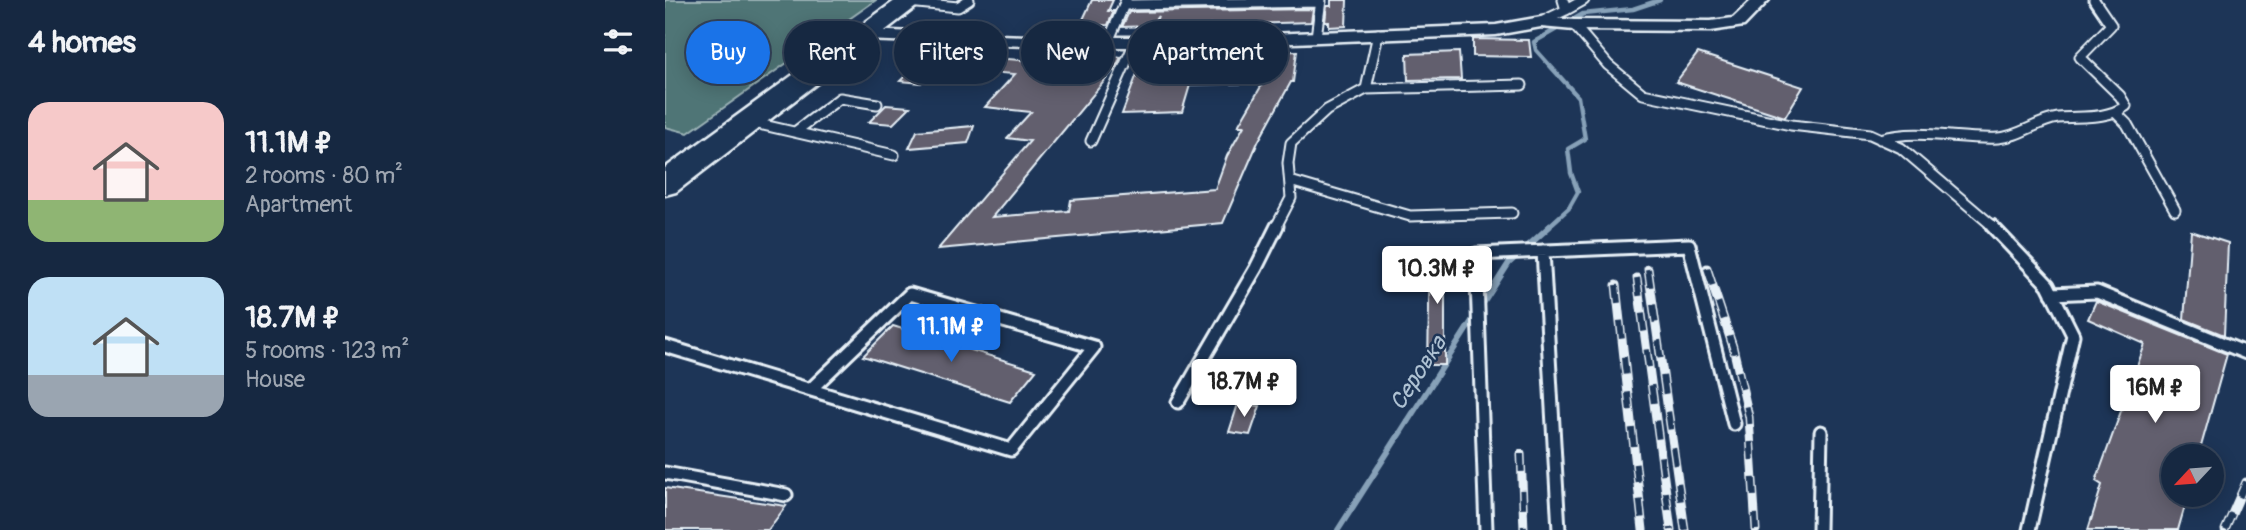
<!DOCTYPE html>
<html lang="en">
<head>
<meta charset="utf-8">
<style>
  body { margin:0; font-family:Pangolin,sans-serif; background:#23344c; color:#f1f3f6; height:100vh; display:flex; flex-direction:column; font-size:26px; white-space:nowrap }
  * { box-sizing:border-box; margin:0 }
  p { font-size:23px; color:#9ea6b1 }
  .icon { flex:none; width:38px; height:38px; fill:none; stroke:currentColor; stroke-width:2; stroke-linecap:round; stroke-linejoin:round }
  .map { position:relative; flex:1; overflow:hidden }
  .panel { display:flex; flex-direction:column; background:#162841; width:665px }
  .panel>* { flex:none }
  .guide { position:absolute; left:21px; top:21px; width:665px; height:63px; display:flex; gap:14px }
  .needle { width:46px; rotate:244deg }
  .controls { position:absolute; left:1496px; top:444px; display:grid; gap:14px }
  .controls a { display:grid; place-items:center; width:63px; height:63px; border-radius:50%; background:#162841; box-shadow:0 4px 18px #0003,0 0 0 2px #35445a; font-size:35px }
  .price { position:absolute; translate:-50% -60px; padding:0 16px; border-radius:7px; background:#fff; color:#222; font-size:23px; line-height:46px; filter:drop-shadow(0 2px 4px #0008) }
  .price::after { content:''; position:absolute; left:50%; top:42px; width:21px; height:16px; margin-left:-10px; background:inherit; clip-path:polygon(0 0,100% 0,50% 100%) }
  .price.current { background:#1a73e8; color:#fff }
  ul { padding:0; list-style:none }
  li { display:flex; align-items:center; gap:21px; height:175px; padding:0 28px }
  li span { display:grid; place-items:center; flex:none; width:196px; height:140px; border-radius:21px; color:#555 }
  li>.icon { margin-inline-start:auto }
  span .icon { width:84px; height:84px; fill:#fffc; stroke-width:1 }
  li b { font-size:30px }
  h2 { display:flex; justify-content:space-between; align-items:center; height:84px; padding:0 28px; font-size:30px }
  .pill { padding:0 24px; border-radius:32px; background:#162841; box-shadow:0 4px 18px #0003,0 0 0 2px #35445a; font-size:24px; line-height:63px }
  .pill.current { background:#1a73e8; color:#fff }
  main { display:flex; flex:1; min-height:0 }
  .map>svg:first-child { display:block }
</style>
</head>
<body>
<main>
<section class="panel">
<h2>4 homes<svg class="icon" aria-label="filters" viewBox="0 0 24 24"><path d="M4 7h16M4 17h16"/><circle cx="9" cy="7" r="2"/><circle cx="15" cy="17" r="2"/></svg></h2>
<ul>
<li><span style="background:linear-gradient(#f6c9c9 70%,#8fb573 0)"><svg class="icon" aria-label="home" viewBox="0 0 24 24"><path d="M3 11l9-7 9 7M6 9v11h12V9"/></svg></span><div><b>11.1M ₽</b><p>2 rooms · 80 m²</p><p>Apartment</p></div></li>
<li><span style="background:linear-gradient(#bfe0f5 70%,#9aa5b1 0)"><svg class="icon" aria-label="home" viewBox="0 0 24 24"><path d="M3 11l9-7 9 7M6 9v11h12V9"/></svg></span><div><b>18.7M ₽</b><p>5 rooms · 123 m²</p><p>House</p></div></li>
</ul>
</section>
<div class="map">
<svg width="1581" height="530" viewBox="0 0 1581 530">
  <rect width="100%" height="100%" fill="#1d3557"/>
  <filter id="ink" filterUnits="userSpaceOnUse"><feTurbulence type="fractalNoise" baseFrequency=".0143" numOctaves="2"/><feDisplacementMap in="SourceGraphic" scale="14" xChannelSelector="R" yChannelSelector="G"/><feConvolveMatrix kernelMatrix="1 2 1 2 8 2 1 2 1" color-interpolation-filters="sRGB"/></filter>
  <g filter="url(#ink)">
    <path fill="#507576" stroke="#9cb3b7" stroke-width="2" d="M 0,0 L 211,0 L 23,133 L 0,127 Z"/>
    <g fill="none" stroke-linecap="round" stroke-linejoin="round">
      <path stroke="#87a1b8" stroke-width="4.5" d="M 883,227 L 904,208 L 913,192 L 906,173 L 903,149 L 920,139 L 913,97 L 871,50 L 869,42 L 918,14 L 968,9 L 995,0"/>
      <path stroke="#87a1b8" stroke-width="6" d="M 673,530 L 844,263 L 885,226"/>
    </g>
    <path fill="#625e6e" stroke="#e8f1f8" stroke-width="2" d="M 427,0 L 448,0 L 443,11 L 449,11 L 443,25 L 415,26 Z
      M 666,0 L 682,0 L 681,26 L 664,27 L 664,22 L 660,22 L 662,6 L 666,6 Z
      M 648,9 L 646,22 L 543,25 L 540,34 L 486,34 L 493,16 L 485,26 L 457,27 L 464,12 Z
      M 808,39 L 864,40 L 866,57 L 808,56 Z
      M 536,49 L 534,54 L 632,51 L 628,82 L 626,82 L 593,142 L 558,223 L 273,249 L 365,141 L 342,138 L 366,112 L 320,107 L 350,74 L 294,70 L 306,56 L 429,66 L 439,54 L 456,57 L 451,67 L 327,217 L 404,211 L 406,200 L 550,189 L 562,156 L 579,126 L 573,126 L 598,83 L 525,85 L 517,112 L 457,114 L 481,50 Z
      M 794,52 L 796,79 L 743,80 L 742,54 Z
      M 1033,53 L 1138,87 L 1120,117 L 1011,82 Z
      M 256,61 L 276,63 L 256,83 L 235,81 Z
      M 221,105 L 245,107 L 228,124 L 204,122 Z
      M 309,126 L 303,143 L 244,148 L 252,131 Z
      M 1526,231 L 1563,243 L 1559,335 L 1519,319 Z
      M 765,245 L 780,245 L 780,365 L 763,365 Z
      M 1431,301 L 1562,354 L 1533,457 L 1508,457 L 1508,495 L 1523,495 L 1513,530 L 1423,530 L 1437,485 L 1431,481 L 1480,344 L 1423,319 Z
      M 228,326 L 371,370 L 345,402 L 198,356 Z
      M 573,404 L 595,406 L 585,435 L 564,432 Z
      M 0,488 L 121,506 L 103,530 L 0,530 Z"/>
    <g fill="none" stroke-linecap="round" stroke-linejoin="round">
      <g stroke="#e8f1f8" stroke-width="13">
        <path id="lane-far1" d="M 243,2 L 293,7 L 304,0
          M 459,5 L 656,2
          M 901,10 L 919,0
          M 876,22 L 901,10 L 898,0
          M 909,25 L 943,65 L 978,94 L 1126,125 L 1205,134 L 1236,148 L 1329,227
          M 651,37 L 656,0
          M 443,42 L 461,0
          M 701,89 L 713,34
          M 1452,114 L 1462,124 L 1510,210
          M 85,122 L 229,155
          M 130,132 L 175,98 L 212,104
          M 1215,139 C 1255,128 1292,140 1333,138 C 1354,137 1372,121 1393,118 C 1417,116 1440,120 1461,106 L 1455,96 L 1415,57 L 1446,25 L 1429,0
          M 426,141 L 470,42
          M 625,181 L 745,216 L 847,213
          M 611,227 L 626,198 L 623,163 L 626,143 L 662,110 L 701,89 L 857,85"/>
      </g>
      <g stroke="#e8f1f8" stroke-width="17">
        <path id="lane" d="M 1327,226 L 1383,285 L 1408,335 L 1364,530
          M 878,251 L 894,530
          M 1387,294 L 1432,292 L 1581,353
          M 0,346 L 346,450 L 429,347 L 245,294 L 146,389
          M 513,402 L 591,268 L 612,226
          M 0,473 L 121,495
          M 821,530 L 811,254 L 1024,245 L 1069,424
          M 1154,530 L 1156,432"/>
      </g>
      <g stroke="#e8f1f8" stroke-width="5">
        <path id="street" d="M 1087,0 L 1104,0 L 1079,26 L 1046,31 L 909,30 L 876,27 L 831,35 L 531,47 L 388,47 L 198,40 L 189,35 L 198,30 L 388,37 L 531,37 L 831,25 L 876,17 L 909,20 L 1046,21 L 1068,18 Z"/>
      </g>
      <g stroke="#e8f1f8" stroke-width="5">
        <path id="primary" d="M 231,0 L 260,0 L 11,192 L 0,195 L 0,168 Z"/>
      </g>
      <use href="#lane-far1" stroke="#1d3557" stroke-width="9"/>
      <use href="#lane" stroke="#1d3557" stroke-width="11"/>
      <use href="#street" fill="#1d3557" fill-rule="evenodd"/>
      <use href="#primary" fill="#1d3557" fill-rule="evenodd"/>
      <g stroke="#e8f1f8" stroke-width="9">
        <path id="rail" d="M 1042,268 L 1068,347 L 1084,417 L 1091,530
          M 983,269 L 1020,530
          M 972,278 L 1006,530
          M 951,285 L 978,530
          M 856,454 L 859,530
          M 1560,530 L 1581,482"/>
      </g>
      <use href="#rail" stroke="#1d3557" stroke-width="6" stroke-dasharray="18" stroke-linecap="butt"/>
    </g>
  </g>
  <g text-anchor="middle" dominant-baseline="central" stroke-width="5" stroke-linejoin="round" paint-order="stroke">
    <g font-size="23" font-style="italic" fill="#afc2d3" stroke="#1d3557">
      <text transform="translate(753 373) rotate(-57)">Серовка</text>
    </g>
  </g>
</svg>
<div class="controls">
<a><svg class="needle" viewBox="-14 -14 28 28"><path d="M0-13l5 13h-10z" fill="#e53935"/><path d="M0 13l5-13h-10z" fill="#9ea6b1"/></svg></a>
</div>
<b class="price" style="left:772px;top:306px">10.3M ₽</b>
<b class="price current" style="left:286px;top:364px">11.1M ₽</b>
<b class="price" style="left:579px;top:419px">18.7M ₽</b>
<b class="price" style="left:1490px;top:425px">16M ₽</b>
<div class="guide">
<a class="pill current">Buy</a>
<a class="pill">Rent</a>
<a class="pill">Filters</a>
<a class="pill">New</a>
<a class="pill">Apartment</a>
</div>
</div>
</main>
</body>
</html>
